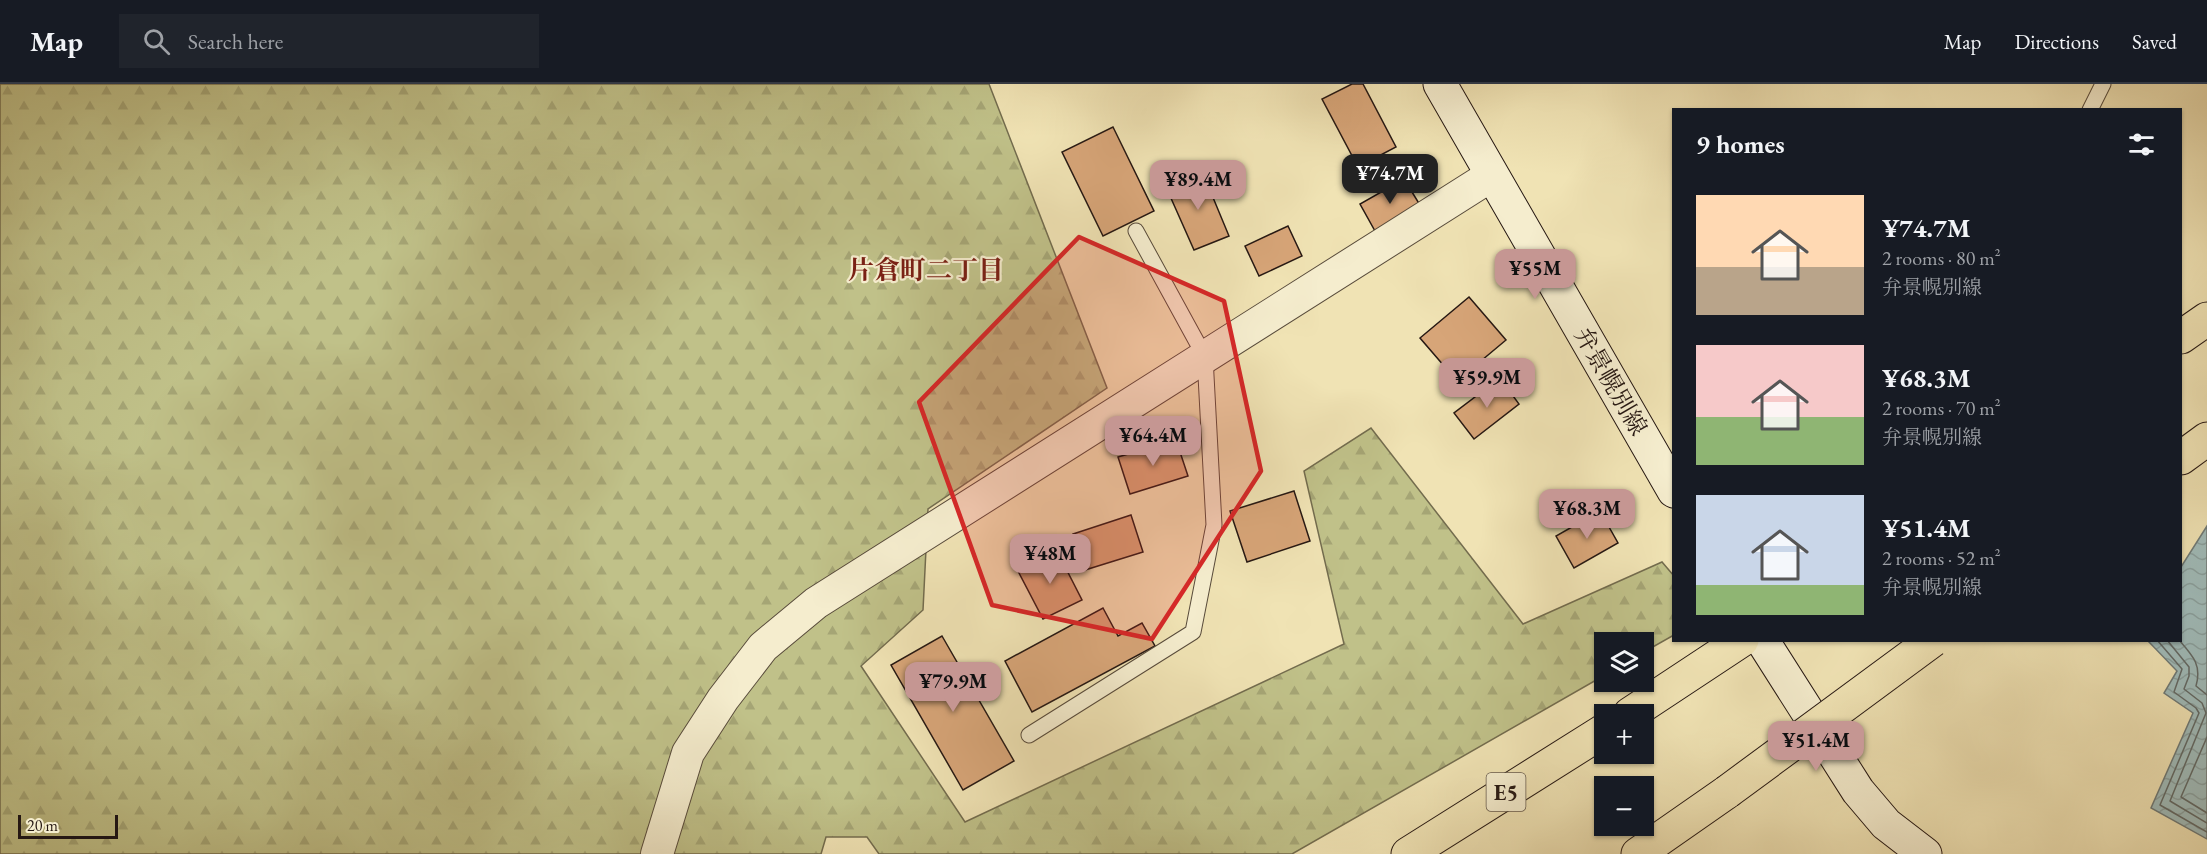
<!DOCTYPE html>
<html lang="en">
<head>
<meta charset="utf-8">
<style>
  body { margin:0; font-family:"EB Garamond","Noto Serif JP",serif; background:#20242c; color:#f1f3f6; height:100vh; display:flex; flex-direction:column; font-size:22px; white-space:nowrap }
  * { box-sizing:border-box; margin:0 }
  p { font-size:20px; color:#9ea1a6 }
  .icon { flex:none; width:33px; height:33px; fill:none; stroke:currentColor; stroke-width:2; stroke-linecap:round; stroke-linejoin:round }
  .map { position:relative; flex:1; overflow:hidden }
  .panel { position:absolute; left:1672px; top:24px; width:510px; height:534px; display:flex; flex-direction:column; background:#171b24; border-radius:0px; box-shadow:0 2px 4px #0004 }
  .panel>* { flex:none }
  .controls { position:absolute; left:1594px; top:548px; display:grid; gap:12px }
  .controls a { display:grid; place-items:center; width:60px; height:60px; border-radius:0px; background:#171b24; box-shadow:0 2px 4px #0004; font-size:30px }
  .scale { position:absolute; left:18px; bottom:15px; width:100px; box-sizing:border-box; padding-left:6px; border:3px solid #261813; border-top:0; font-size:16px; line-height:21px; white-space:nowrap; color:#261813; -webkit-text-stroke:4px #f5edce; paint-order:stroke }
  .price { position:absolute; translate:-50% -51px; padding:0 14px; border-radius:12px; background:#c59692; color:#111; font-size:20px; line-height:39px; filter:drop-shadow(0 2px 3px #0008) }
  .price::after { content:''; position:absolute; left:50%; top:36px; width:18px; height:14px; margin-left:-9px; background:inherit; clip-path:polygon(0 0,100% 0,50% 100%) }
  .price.current { background:#222; color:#fff }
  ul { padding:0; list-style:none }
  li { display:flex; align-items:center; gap:18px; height:150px; padding:0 24px }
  li span { display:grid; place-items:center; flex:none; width:168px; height:120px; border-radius:0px; color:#555 }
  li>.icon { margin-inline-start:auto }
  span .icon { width:72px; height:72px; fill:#fffc; stroke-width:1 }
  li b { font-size:26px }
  h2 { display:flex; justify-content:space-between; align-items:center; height:72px; padding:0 24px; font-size:26px }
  header { display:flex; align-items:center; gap:36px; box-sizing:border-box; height:84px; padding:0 30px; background:#171b24; border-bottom:2px solid #363941 }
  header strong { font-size:28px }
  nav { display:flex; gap:33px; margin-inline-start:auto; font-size:21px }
  .search { width:420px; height:54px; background:#20242c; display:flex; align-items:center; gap:15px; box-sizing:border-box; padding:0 21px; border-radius:0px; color:#9ea1a6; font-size:22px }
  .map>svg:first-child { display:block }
</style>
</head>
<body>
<header>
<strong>Map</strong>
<div class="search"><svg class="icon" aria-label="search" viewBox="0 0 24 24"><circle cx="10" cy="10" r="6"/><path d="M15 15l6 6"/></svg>Search here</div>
<nav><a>Map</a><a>Directions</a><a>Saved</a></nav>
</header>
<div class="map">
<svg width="2207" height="770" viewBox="0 0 2207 770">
  <defs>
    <pattern id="forest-firs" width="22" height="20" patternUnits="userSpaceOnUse" patternTransform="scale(1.5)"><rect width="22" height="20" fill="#c0c189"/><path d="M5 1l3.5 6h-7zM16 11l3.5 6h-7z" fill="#a5a575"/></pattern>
    <pattern id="water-waves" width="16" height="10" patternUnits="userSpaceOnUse" patternTransform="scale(1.5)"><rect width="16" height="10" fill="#a0bbb9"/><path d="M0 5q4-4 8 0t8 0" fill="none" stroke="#8aa09e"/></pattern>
  </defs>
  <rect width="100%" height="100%" fill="#f0e3b4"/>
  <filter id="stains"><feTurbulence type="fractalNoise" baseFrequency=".00333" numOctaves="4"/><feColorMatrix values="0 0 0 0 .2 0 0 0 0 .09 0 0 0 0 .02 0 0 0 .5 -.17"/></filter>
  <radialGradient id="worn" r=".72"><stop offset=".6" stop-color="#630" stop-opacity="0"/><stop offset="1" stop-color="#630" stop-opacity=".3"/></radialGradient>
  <path fill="url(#forest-firs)" stroke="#736c4e" stroke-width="1.5" d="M 0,0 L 989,0 L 1107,304 L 928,425 L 923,526 L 861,582 L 965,738 L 1344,560 L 1304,387 L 1371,344 L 1523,540 L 1662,478 L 1674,492 L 1674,551 L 1644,568 L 1644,558 L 1605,558 L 1605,591 L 1292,770 L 879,770 L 867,753 L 826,753 L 821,770 L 0,770 Z"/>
  <path fill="url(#water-waves)" stroke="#6f7a77" stroke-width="1.5" d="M 2207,442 L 2207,755 L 2151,724 L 2193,629 L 2164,609 L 2177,587 L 2148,557 L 2181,556 L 2181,483 Z"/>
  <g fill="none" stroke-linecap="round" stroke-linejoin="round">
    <path stroke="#636a66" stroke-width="1.5" d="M 2157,556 L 2182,585 L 2174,608 L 2196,624 L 2199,629 L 2160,721 L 2207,748
      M 2167,556 L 2189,583 L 2189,592 L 2184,605 L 2202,619 L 2206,629 L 2170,717 L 2207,739
      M 2179,556 C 2193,572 2202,581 2196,602 L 2207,611
      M 2207,653 L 2181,713 L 2207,729"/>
  </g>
  <path fill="#d7a578" stroke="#261813" stroke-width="1.5" d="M 1352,0 L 1363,0 L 1396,63 L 1358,83 L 1322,15 Z
    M 1113,43 L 1154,127 L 1103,152 L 1062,68 Z
    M 1202,87 L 1229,152 L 1194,166 L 1166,103 Z
    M 1404,95 L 1420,121 L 1375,147 L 1360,120 Z
    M 1288,142 L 1302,172 L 1259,192 L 1245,162 Z
    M 1469,213 L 1506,256 L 1457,297 L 1420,254 Z
    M 1500,294 L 1519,320 L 1474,355 L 1454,329 Z
    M 1176,356 L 1188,392 L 1130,410 L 1118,373 Z
    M 1294,407 L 1310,457 L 1247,478 L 1230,427 Z
    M 1600,427 L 1618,459 L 1574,484 L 1556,452 Z
    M 1131,431 L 1143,468 L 1085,486 L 1073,450 Z
    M 1057,467 L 1082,516 L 1043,535 L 1018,487 Z
    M 1103,524 L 1118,552 L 1142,539 L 1155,562 L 1032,628 L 1005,577 Z
    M 942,552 L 1014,677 L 963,706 L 891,581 Z"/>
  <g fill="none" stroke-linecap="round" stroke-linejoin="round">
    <g stroke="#584b3b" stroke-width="17">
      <path id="service" d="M 2090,26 L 2103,0
        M 1029,651 L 1193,548 L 1214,441 L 1205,273 L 1136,147"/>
    </g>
    <g stroke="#584b3b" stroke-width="34">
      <path id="minor" d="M 657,770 L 688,669 L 723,615 L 763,563 L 816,519 L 1492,91"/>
    </g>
    <g stroke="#261813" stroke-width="35">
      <path id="secondary" d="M 1440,0 L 1674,407
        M 1762,556 L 1858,707 L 1886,740 L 1925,770"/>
    </g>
    <g stroke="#261813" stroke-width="35">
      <path id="motorway" d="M 2181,253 L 2207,235
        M 2181,374 L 2207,355
        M 1630,630 L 1742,556
        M 1408,770 L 1605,646
        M 1638,770 L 1727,708"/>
    </g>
    <use href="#service" stroke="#f5edce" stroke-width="15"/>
    <use href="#minor" stroke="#f5edce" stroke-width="32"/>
    <use href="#secondary" stroke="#f5edce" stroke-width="33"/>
    <use href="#motorway" stroke="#f0e3b4" stroke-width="33"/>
    <g stroke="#261813" stroke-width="35" stroke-linecap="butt">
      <path id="motorway-bridge" d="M 1727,708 L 1933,556"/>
    </g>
    <use href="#motorway-bridge" stroke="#f0e3b4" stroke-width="33"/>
  </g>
  <path fill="#d62828" fill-opacity="0.2" stroke="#d62828" stroke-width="4.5" stroke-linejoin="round" d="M 1079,153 L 1224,217 L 1261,387 L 1152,555 L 992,521 L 919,318 Z"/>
  <g text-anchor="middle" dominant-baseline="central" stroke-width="4.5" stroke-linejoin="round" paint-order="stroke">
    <rect fill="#f5edce" stroke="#64584b" stroke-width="1.5" x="1486.5" y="689" width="39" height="38" rx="4.5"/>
    <g font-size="22" font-weight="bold" fill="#261813">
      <text x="1506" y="708">E5</text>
    </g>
    <g font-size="24" fill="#261813" stroke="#f5edce">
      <text transform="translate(1611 297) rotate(60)">弁景幌別線</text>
    </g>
    <g font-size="26" font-weight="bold" fill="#7a1f14" stroke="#f5edce">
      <text x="926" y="186">片倉町二丁目</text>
    </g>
  </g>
  <rect width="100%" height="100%" filter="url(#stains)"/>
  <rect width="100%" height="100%" fill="url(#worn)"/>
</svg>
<div class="controls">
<a><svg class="icon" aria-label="layers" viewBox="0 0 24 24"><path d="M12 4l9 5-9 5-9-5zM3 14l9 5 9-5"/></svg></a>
<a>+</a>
<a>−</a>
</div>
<div class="scale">20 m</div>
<b class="price current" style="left:1390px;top:121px">¥74.7M</b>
<b class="price" style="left:1198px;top:127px">¥89.4M</b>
<b class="price" style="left:1535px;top:216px">¥55M</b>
<b class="price" style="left:1487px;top:325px">¥59.9M</b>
<b class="price" style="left:1153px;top:383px">¥64.4M</b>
<b class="price" style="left:1587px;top:456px">¥68.3M</b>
<b class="price" style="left:1050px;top:501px">¥48M</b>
<b class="price" style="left:953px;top:629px">¥79.9M</b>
<b class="price" style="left:1816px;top:688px">¥51.4M</b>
<section class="panel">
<h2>9 homes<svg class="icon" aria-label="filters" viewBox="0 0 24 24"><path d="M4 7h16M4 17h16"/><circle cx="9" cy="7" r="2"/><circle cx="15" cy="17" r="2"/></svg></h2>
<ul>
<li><span style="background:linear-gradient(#ffd9b3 60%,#b9a48a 0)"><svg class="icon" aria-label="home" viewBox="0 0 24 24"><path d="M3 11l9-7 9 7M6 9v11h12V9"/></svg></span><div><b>¥74.7M</b><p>2 rooms · 80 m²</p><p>弁景幌別線</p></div></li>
<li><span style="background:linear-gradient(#f6c9c9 60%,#8fb573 0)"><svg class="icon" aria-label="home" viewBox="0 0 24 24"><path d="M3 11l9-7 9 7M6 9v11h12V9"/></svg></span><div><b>¥68.3M</b><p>2 rooms · 70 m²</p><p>弁景幌別線</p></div></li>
<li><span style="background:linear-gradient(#c9d6e8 75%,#8fb573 0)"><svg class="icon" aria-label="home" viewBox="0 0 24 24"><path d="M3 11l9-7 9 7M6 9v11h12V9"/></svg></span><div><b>¥51.4M</b><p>2 rooms · 52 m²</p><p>弁景幌別線</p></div></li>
</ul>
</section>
</div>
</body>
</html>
